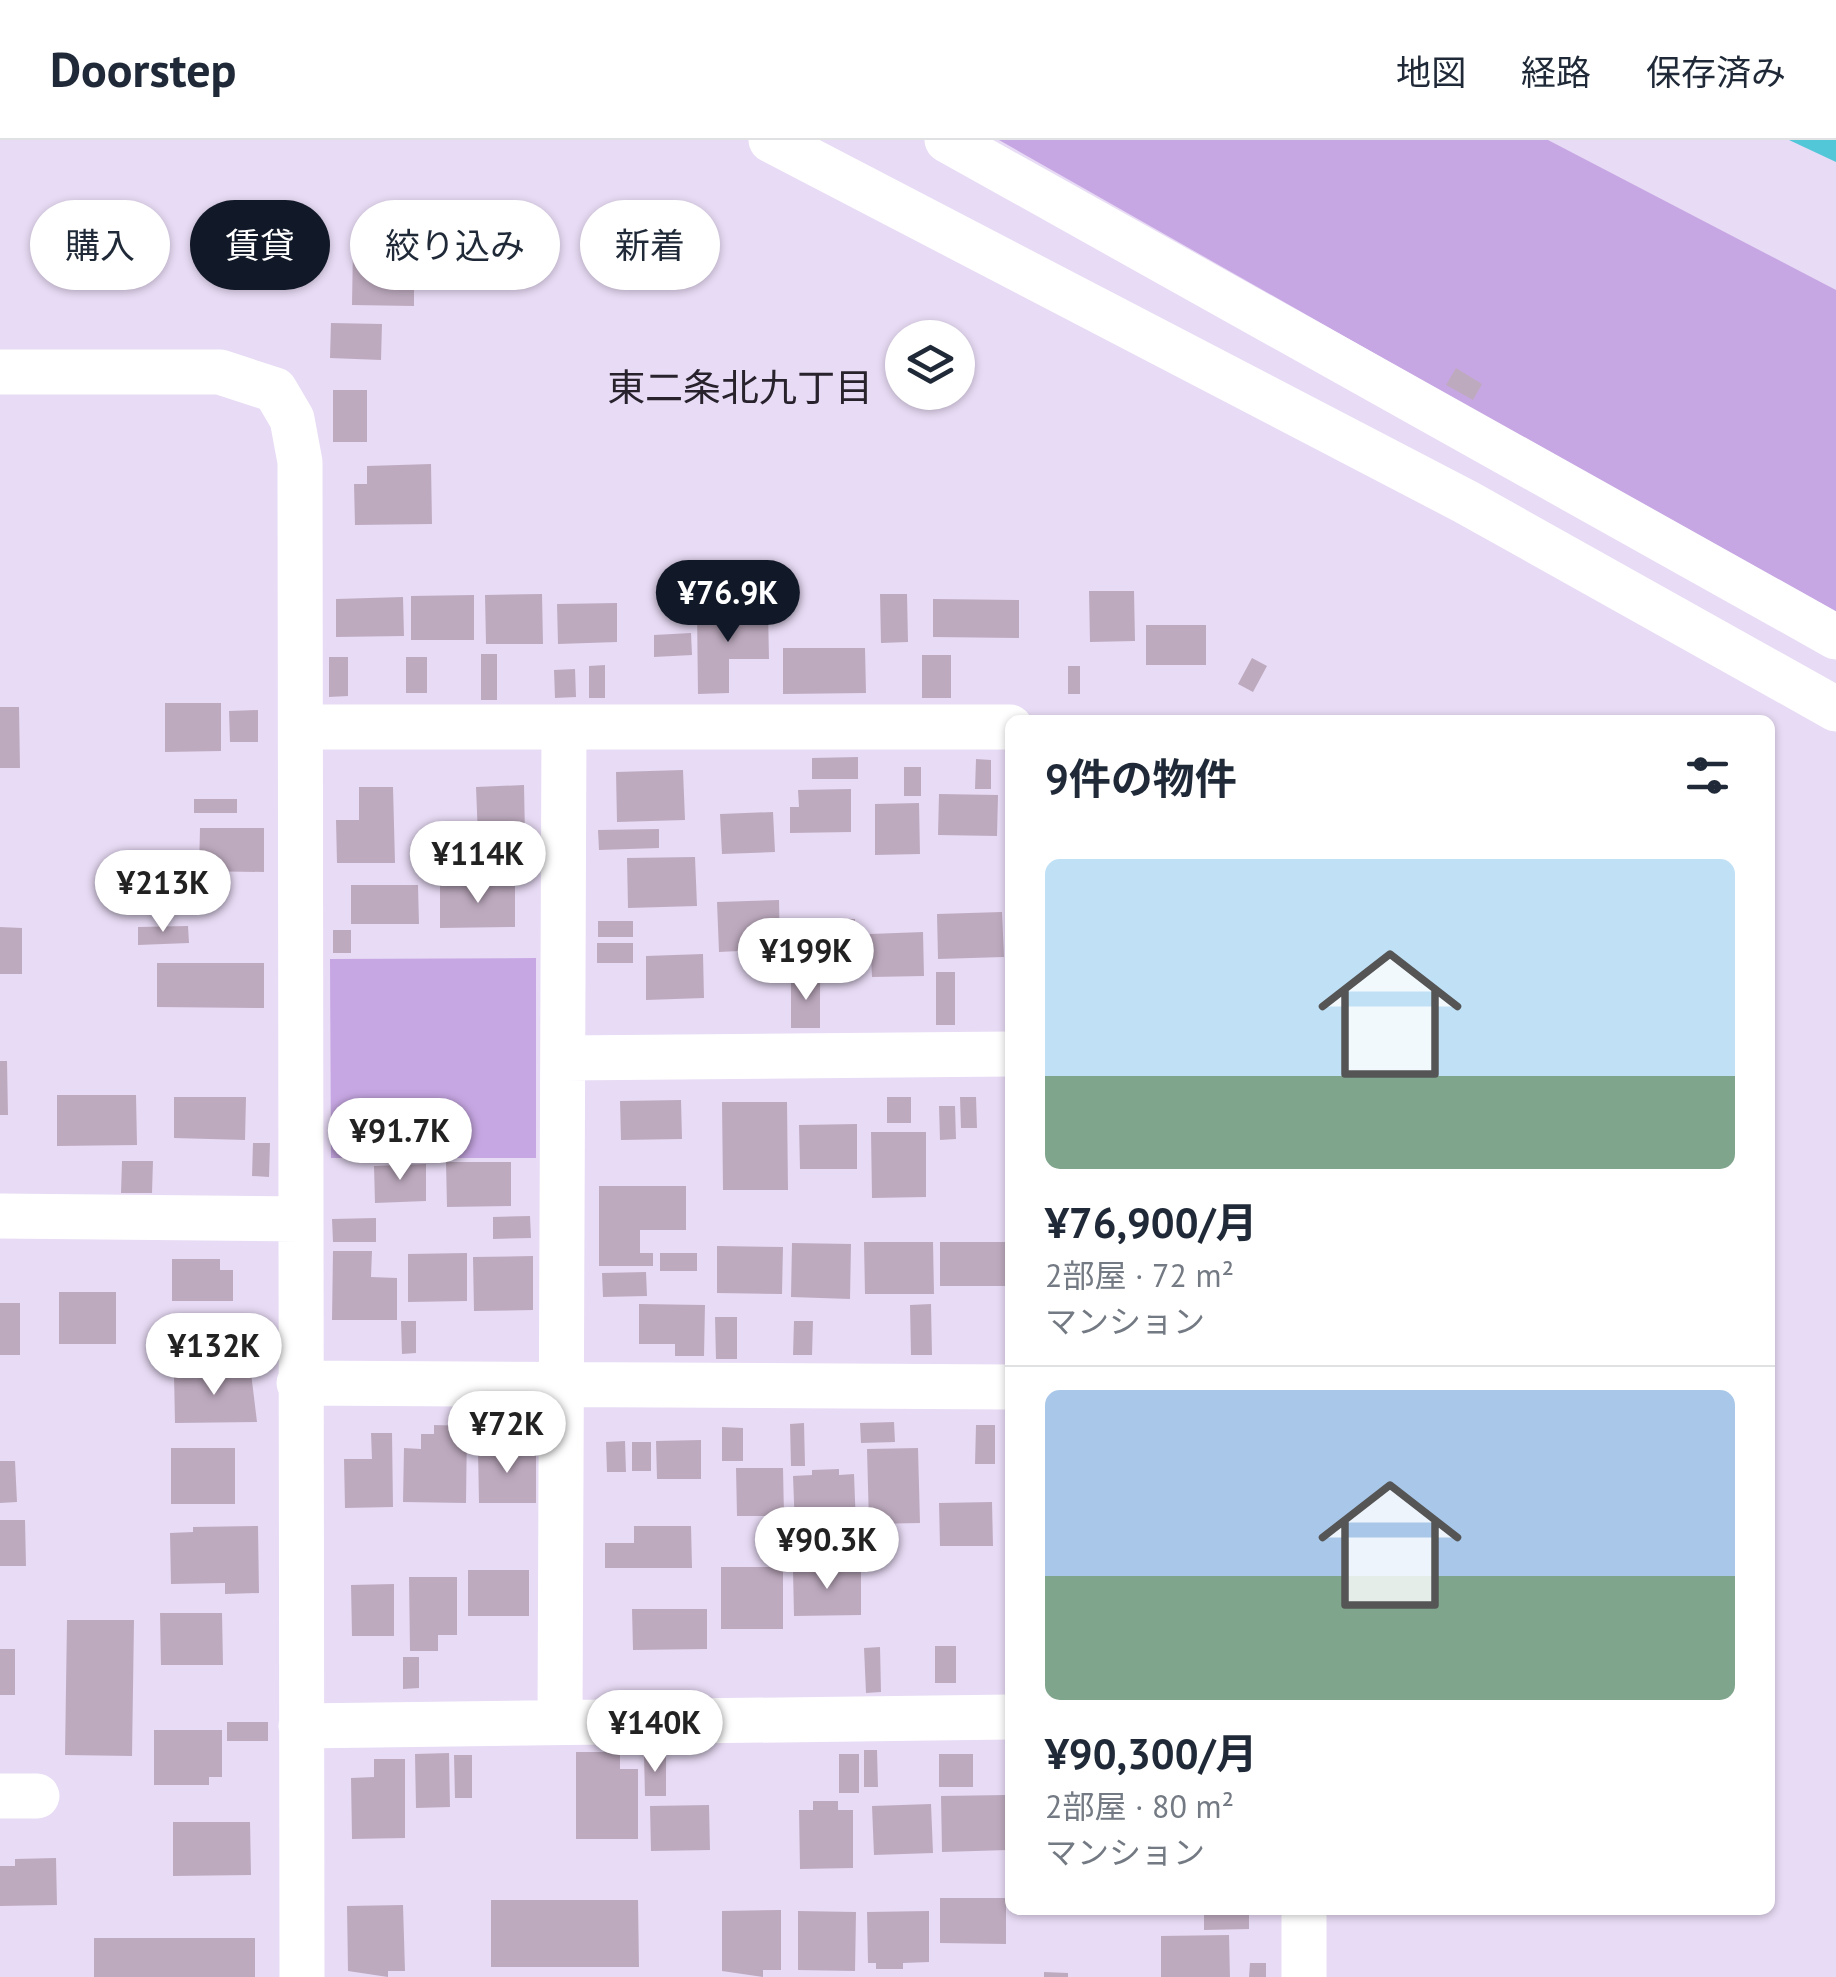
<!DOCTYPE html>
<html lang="ja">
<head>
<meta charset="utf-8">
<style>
  body { margin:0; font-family:"PT Sans","Noto Sans JP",sans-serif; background:#f2f2f3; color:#1f2937; height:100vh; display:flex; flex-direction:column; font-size:38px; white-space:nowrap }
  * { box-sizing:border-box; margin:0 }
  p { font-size:32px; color:#747a83 }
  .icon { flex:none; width:55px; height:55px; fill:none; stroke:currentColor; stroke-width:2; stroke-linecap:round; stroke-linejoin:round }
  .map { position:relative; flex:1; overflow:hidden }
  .panel { position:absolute; left:1005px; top:575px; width:770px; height:1200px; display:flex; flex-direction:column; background:#fff; border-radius:15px; box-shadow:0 2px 8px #0004 }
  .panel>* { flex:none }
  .banner { position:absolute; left:30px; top:60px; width:825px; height:90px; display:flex; gap:20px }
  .buttons { position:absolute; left:885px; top:180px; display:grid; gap:20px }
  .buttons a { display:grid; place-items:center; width:90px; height:90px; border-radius:50%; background:#fff; box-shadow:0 2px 8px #0004; font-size:50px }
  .price { position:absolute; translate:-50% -85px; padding:0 22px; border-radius:35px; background:#fff; color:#222; font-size:32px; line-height:65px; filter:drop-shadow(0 2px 5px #0008) }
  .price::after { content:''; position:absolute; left:50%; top:60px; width:30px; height:22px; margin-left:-15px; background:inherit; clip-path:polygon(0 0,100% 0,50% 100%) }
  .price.current { background:#111827; color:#fff }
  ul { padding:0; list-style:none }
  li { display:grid; align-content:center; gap:20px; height:530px; padding:0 40px }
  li+li { border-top:2px solid #e0e1e3 }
  li span { display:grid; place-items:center; height:310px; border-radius:15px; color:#555 }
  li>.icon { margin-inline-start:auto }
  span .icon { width:180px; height:180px; fill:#fffc; stroke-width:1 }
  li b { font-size:42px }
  h2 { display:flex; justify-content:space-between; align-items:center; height:120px; padding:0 40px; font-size:42px }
  .pill { padding:0 35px; border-radius:45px; background:#fff; box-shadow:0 2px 8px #0004; font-size:35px; line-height:90px }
  .pill.current { background:#111827; color:#fff }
  header { display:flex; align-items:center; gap:60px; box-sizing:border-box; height:140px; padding:0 50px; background:#fff; border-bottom:2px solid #e0e1e3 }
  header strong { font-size:48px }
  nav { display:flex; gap:55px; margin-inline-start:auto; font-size:35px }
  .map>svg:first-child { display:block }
</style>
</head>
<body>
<header>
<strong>Doorstep</strong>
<nav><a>地図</a><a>経路</a><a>保存済み</a></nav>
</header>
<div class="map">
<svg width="1836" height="1837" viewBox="0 0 1836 1837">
  <rect width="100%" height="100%" fill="#e8dbf5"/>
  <path fill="#c7a7e3" d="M 999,0 L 1548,0 L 1836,150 L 1836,476 Z
    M 536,818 L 536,1018 L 331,1018 L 330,819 Z"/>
  <path fill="#52c7d8" d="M 1789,0 L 1836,0 L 1836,22 Z"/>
  <path fill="#beaabf" d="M 353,107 L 391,108 L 391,127 L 414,128 L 414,166 L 352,165 Z
    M 331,183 L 382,184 L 381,220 L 330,218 Z
    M 1456,228 L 1482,244 L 1473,260 L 1446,245 Z
    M 333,250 L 367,250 L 367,302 L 333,302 Z
    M 431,324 L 432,384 L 355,385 L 354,344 L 367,344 L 367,326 Z
    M 1089,451 L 1134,451 L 1135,501 L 1090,502 Z
    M 542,454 L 543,504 L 486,504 L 485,455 Z
    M 880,454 L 907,454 L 908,502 L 881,503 Z
    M 474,455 L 474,500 L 411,500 L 411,456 Z
    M 403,457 L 404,496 L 336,497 L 336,459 Z
    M 933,459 L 1019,460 L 1019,498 L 933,497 Z
    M 617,463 L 617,502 L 558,504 L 557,464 Z
    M 768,471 L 769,519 L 729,519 L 729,553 L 698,554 L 697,472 Z
    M 1146,485 L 1206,485 L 1206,525 L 1146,525 Z
    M 691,493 L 692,515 L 654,517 L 654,495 Z
    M 783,508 L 865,508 L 866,553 L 783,554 Z
    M 481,514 L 497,514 L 497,560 L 481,560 Z
    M 922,515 L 951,515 L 951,558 L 922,558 Z
    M 329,517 L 348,517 L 348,556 L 329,557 Z
    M 406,517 L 427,517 L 427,553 L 406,553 Z
    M 1252,518 L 1267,526 L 1253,552 L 1238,544 Z
    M 605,525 L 605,558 L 589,558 L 589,526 Z
    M 1068,526 L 1080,526 L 1080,554 L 1068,554 Z
    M 575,529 L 576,557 L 555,558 L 554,530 Z
    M 165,563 L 221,563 L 221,611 L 165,612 Z
    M 0,567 L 19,567 L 20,628 L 0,628 Z
    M 258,570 L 258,602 L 230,602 L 229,571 Z
    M 858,617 L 858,639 L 812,639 L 812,618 Z
    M 976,619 L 991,620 L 991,649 L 975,649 Z
    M 904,627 L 921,627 L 921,656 L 904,656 Z
    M 683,630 L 685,680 L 617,682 L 616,632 Z
    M 524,645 L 525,696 L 478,697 L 476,647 Z
    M 359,647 L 393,647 L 395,723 L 337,723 L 336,680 L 359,680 Z
    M 851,649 L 851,692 L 790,693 L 790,667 L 799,667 L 798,650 Z
    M 939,654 L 998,655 L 997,696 L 938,695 Z
    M 194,659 L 237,659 L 237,673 L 194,673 Z
    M 919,663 L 920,714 L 875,715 L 875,664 Z
    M 773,672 L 775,712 L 722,714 L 720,674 Z
    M 200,688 L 264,688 L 264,732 L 199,731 Z
    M 659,689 L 659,708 L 599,710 L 598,690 Z
    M 536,714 L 536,735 L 492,736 L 491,716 Z
    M 695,717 L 697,766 L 628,768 L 627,718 Z
    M 515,744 L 515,787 L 440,788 L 440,745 Z
    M 351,745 L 418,745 L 419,784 L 351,784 Z
    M 779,760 L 780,818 L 760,819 L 760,810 L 719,812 L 717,762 Z
    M 1002,772 L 1004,817 L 938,819 L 937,774 Z
    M 791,779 L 855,779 L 855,824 L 791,825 Z
    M 598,781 L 633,781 L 633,797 L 598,797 Z
    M 188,786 L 189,803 L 138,805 L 138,787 Z
    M 0,787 L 22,788 L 22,834 L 0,834 Z
    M 333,790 L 351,790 L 351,813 L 333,813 Z
    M 923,792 L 924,836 L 872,837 L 870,794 Z
    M 597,803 L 633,803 L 633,823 L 597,823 Z
    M 703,814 L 704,858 L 646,860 L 646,816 Z
    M 157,823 L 264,823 L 264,868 L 157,867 Z
    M 936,832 L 955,832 L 955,885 L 936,885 Z
    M 791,838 L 820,838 L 820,888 L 791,888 Z
    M 0,921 L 7,921 L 8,975 L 0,975 Z
    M 57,955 L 136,955 L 137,1005 L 57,1006 Z
    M 174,957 L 246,957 L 245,1000 L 174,998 Z
    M 887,957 L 911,957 L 911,983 L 887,983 Z
    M 960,957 L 976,957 L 977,988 L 961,988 Z
    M 681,960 L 682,999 L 621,1000 L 620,961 Z
    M 722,962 L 787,962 L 788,1050 L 723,1050 Z
    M 939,966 L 955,966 L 956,999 L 940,1000 Z
    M 857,984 L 857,1029 L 800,1029 L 799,985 Z
    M 871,992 L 926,992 L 926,1057 L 872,1058 Z
    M 253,1003 L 270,1003 L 269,1037 L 252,1036 Z
    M 122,1021 L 153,1021 L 152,1053 L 121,1053 Z
    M 446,1022 L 511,1022 L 511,1066 L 447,1067 Z
    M 426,1024 L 426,1061 L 375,1063 L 374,1026 Z
    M 599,1046 L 686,1046 L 686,1090 L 640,1090 L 640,1113 L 653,1113 L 653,1126 L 599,1126 Z
    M 530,1076 L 531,1098 L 493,1099 L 493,1077 Z
    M 376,1078 L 376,1102 L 333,1102 L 332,1079 Z
    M 864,1102 L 933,1102 L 934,1154 L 865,1154 Z
    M 940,1102 L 1007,1102 L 1007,1146 L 940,1146 Z
    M 792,1103 L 851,1104 L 850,1159 L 791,1157 Z
    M 717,1106 L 783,1107 L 782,1154 L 717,1153 Z
    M 333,1111 L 372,1111 L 371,1137 L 397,1138 L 397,1180 L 332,1180 Z
    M 467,1113 L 467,1161 L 408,1162 L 408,1114 Z
    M 660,1113 L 697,1113 L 697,1131 L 660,1131 Z
    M 533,1116 L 533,1170 L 474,1171 L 473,1117 Z
    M 172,1119 L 220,1119 L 220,1130 L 233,1130 L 233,1161 L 172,1161 Z
    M 646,1132 L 647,1156 L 603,1157 L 602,1133 Z
    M 59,1152 L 116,1152 L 116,1204 L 59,1204 Z
    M 0,1163 L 20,1163 L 20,1215 L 0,1215 Z
    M 639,1164 L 705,1165 L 704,1216 L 675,1216 L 675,1204 L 639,1204 Z
    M 931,1164 L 932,1215 L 911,1215 L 910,1165 Z
    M 715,1177 L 737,1177 L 737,1219 L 716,1219 Z
    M 401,1181 L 416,1181 L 416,1213 L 402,1214 Z
    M 794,1181 L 813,1181 L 812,1215 L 793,1215 Z
    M 268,1183 L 269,1217 L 235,1218 L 234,1184 Z
    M 251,1233 L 257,1282 L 175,1283 L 174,1235 Z
    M 894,1282 L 895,1302 L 861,1303 L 860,1283 Z
    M 804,1283 L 805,1326 L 791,1326 L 790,1284 Z
    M 434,1285 L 467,1286 L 466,1363 L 403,1362 L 404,1308 L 421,1309 L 421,1294 L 434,1294 Z
    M 976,1285 L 995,1285 L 995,1324 L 975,1324 Z
    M 722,1287 L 743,1288 L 743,1321 L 722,1321 Z
    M 371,1293 L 392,1293 L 393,1367 L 345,1368 L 344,1319 L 372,1319 Z
    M 701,1300 L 701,1339 L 657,1339 L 656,1301 Z
    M 625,1301 L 626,1332 L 607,1332 L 606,1302 Z
    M 632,1302 L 651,1302 L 651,1331 L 632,1331 Z
    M 171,1308 L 235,1308 L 235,1364 L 171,1364 Z
    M 918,1308 L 920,1383 L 869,1384 L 867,1309 Z
    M 536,1309 L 536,1363 L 479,1363 L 478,1310 Z
    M 0,1321 L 15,1321 L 17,1362 L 0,1363 Z
    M 736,1328 L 783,1328 L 784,1376 L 737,1376 Z
    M 839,1329 L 839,1335 L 854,1334 L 856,1386 L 795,1388 L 793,1336 L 812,1335 L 812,1330 Z
    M 992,1362 L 993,1406 L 940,1406 L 939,1363 Z
    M 0,1380 L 25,1380 L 26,1426 L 0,1426 Z
    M 258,1386 L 259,1453 L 225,1454 L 225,1443 L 171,1444 L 170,1393 L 193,1392 L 193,1387 Z
    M 634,1386 L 691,1386 L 692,1428 L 605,1428 L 605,1403 L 634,1403 Z
    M 721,1427 L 783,1427 L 783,1489 L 721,1489 Z
    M 861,1429 L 861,1475 L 794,1476 L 793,1430 Z
    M 468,1430 L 529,1430 L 529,1476 L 468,1476 Z
    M 409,1437 L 457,1437 L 457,1495 L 438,1495 L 438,1511 L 410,1511 Z
    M 394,1444 L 394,1496 L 352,1496 L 351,1445 Z
    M 632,1469 L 707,1469 L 707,1509 L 633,1510 Z
    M 160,1473 L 222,1473 L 223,1525 L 161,1525 Z
    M 67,1480 L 134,1480 L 132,1616 L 65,1615 Z
    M 935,1506 L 956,1506 L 956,1543 L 935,1543 Z
    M 880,1507 L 881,1552 L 866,1553 L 864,1508 Z
    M 0,1509 L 15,1509 L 15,1555 L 0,1555 Z
    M 403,1517 L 419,1517 L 419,1548 L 403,1549 Z
    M 227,1582 L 268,1582 L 268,1601 L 227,1601 Z
    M 154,1590 L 222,1590 L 222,1637 L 209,1637 L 209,1645 L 154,1645 Z
    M 864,1610 L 877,1610 L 878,1647 L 864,1647 Z
    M 576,1612 L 620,1612 L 620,1629 L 638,1629 L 638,1699 L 576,1699 Z
    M 449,1613 L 450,1667 L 416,1668 L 415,1614 Z
    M 666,1613 L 666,1656 L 645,1656 L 644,1614 Z
    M 839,1614 L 859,1614 L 859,1653 L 839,1653 Z
    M 939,1614 L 973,1614 L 973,1647 L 939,1647 Z
    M 454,1615 L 472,1615 L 472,1658 L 455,1658 Z
    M 374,1619 L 405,1619 L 405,1698 L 352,1699 L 351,1638 L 374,1637 Z
    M 1006,1655 L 1008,1710 L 942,1712 L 941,1656 Z
    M 813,1661 L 838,1661 L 838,1670 L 853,1670 L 853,1728 L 800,1729 L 799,1670 L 813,1670 Z
    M 931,1664 L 933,1713 L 874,1715 L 872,1666 Z
    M 709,1665 L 710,1710 L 651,1711 L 650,1666 Z
    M 173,1682 L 250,1682 L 251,1735 L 173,1736 Z
    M 56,1718 L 57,1765 L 0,1766 L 0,1726 L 15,1726 L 15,1719 Z
    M 940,1758 L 1006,1758 L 1006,1804 L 940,1803 Z
    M 491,1760 L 638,1760 L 639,1827 L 491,1827 Z
    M 403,1765 L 405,1831 L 388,1831 L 388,1837 L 348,1831 L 347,1766 Z
    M 781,1770 L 781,1830 L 763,1830 L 763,1837 L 722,1831 L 722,1771 Z
    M 798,1771 L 856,1772 L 855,1831 L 798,1830 Z
    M 929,1771 L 929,1822 L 903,1823 L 903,1829 L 876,1829 L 876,1823 L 868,1823 L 867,1772 Z
    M 1204,1772 L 1249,1772 L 1249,1789 L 1204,1790 Z
    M 1229,1795 L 1230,1837 L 1161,1837 L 1161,1796 Z
    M 94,1798 L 255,1798 L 255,1837 L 94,1837 Z
    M 1250,1823 L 1266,1823 L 1266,1837 L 1249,1837 Z
    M 1044,1832 L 1068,1833 L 1068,1837 L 1044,1837 Z"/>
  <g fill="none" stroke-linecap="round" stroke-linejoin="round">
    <path stroke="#fff" stroke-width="45" d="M 771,0 L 1466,362 L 1836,569
      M 947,0 L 1836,497
      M 0,232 L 220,232 L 275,250 L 292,279 L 300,322 L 302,1837
      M 303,587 L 1010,587
      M 563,918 L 1010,914
      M 0,1076 L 299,1079
      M 299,1243 L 1010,1247
      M 560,1582 L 564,589
      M 301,1586 L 1010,1577
      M 0,1656 L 37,1656
      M 1304,1837 L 1304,1770"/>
  </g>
  <g text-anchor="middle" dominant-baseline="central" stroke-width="10" stroke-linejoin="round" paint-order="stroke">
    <g font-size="38" fill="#27222c" stroke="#e8dbf5">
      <text x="740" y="246">東二条北九丁目</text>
    </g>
  </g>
</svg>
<div class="buttons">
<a><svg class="icon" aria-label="layers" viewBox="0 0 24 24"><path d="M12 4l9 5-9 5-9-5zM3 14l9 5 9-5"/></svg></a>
</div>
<b class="price current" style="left:728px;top:505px">¥76.9K</b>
<b class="price" style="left:478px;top:766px">¥114K</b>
<b class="price" style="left:163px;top:795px">¥213K</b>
<b class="price" style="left:806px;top:863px">¥199K</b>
<b class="price" style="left:400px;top:1043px">¥91.7K</b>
<b class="price" style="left:214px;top:1258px">¥132K</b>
<b class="price" style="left:507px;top:1336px">¥72K</b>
<b class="price" style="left:827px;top:1452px">¥90.3K</b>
<b class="price" style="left:655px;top:1635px">¥140K</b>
<div class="banner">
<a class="pill">購入</a>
<a class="pill current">賃貸</a>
<a class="pill">絞り込み</a>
<a class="pill">新着</a>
</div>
<section class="panel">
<h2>9件の物件<svg class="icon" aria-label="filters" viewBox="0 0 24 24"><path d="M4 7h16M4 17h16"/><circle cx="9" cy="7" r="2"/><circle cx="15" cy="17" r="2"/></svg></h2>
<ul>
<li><span style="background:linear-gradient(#bfe0f5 70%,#7fa58c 0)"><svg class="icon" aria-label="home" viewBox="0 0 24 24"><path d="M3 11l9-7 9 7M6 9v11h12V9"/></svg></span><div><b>¥76,900/月</b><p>2部屋 · 72 m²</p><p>マンション</p></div></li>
<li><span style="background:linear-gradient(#a9c7e8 60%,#7fa58c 0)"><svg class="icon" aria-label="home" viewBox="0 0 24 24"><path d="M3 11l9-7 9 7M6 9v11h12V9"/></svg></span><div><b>¥90,300/月</b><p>2部屋 · 80 m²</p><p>マンション</p></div></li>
</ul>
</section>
</div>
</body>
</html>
